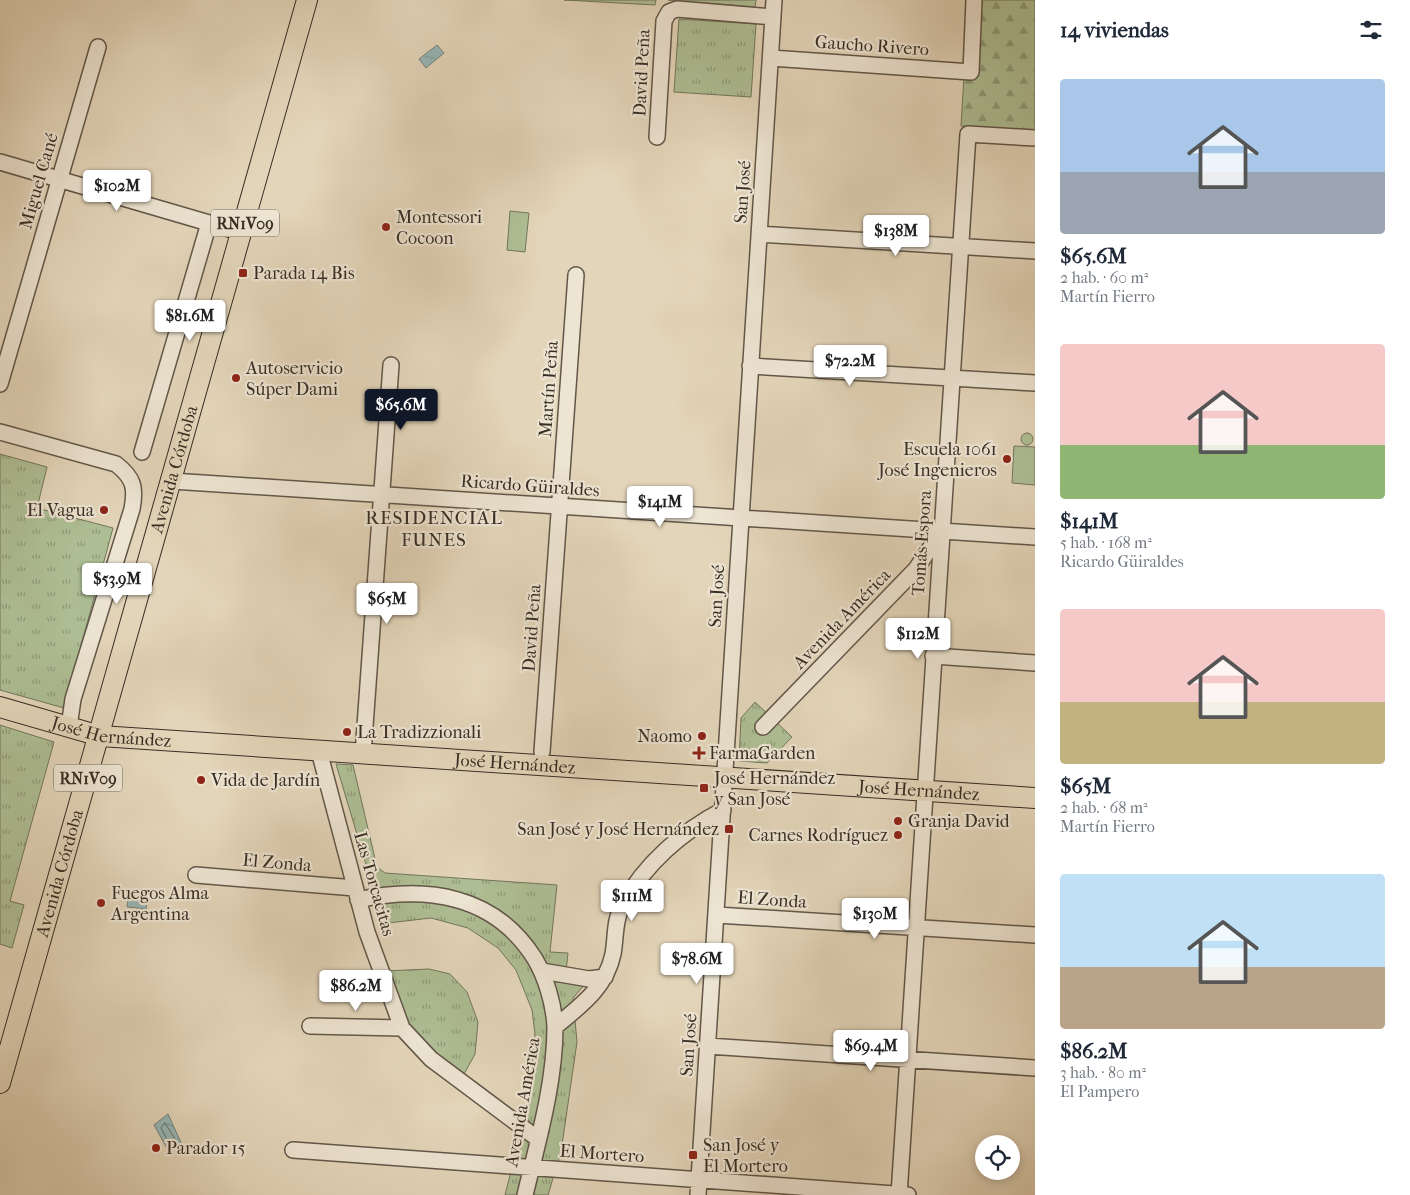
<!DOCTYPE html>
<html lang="es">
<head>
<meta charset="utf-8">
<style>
  body { margin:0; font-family:"IM FELL French Canon",serif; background:#f6f6f7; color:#1f2937; height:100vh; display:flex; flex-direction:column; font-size:19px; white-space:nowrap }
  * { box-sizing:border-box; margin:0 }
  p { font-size:16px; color:#747a83 }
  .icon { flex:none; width:28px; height:28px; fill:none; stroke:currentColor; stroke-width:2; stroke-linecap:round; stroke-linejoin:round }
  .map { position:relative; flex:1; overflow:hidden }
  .drawer { display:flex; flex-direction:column; background:#fff; width:375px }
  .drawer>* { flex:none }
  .fabs { position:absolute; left:975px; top:1135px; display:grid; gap:10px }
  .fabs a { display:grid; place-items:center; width:45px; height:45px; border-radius:50%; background:#fff; box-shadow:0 2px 8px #0003; font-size:25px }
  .price { position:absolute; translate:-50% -42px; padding:0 11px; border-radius:5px; background:#fff; color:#222; font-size:16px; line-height:32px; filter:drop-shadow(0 1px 2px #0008) }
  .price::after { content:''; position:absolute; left:50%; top:30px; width:15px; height:11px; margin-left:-8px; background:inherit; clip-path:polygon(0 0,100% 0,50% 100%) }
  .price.active { background:#111827; color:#fff }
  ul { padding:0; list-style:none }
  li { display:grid; align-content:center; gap:10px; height:265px; padding:0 25px }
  li span { display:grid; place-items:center; height:155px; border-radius:5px; color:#555 }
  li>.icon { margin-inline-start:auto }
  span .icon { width:90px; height:90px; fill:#fffc; stroke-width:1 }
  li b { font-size:21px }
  h2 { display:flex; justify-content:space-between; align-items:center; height:60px; padding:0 25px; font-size:21px }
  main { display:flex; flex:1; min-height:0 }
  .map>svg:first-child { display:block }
</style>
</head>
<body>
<main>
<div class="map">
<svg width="1035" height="1195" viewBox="0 0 1035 1195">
  <defs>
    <pattern id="grass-tufts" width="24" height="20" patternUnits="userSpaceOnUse" patternTransform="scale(1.25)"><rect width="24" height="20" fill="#aebe94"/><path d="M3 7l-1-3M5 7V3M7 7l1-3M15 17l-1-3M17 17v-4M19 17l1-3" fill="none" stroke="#8e9b79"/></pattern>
    <pattern id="forest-firs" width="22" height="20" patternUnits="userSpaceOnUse" patternTransform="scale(1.25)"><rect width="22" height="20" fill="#aebe94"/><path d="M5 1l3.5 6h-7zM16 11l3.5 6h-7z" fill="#8e9b79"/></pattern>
    <pattern id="water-ripples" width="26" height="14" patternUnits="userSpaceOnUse" patternTransform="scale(1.25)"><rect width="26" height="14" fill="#97b7b7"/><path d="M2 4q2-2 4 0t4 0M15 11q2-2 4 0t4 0" fill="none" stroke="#7c9595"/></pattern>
  </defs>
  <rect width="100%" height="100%" fill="#e3d5b9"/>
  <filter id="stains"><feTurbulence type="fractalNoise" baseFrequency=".004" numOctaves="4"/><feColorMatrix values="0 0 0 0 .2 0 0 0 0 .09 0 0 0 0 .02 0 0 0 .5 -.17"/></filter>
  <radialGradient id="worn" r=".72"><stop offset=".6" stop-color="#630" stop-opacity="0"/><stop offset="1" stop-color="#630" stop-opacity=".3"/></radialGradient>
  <path fill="url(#grass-tufts)" stroke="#72765c" d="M 679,19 L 756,24 L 751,97 L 674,92 Z
    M1021 439a6 6 0 1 1 12 0a6 6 0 1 1-12 0Z
    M 0,454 L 47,467 L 37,508 L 113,528 L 64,708 L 0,690 Z
    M 755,702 L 792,737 L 767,763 L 739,761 L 741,718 Z
    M 0,725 L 54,742 L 10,901 L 24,905 L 12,948 L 0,944 Z
    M 336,764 L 353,765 L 377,867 L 385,873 L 557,885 L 550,952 L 568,953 L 565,981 L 586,983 L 573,998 L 577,1042 L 561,1152 L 548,1195 L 532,1195 L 558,1005 L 508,918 L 472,896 L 449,890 L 413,887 L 388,890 L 373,888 Z
    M 376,901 L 446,901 L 498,924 L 523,952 L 542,987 L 550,1030 L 543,1094 L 520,1195 L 505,1195 L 528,1104 L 535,1034 L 532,1010 L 516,970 L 498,948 L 468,928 L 431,918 L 388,923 Z
    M 429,969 L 450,974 L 467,992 L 478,1022 L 475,1054 L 463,1076 L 405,1025 L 385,971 Z"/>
  <path fill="url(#forest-firs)" stroke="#72765c" d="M 980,0 L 1035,0 L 1035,130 L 961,126 L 964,77 Z"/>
  <path fill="#aebe94" stroke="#72765c" d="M 564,0 L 656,0 L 655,5 Z
    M 668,0 L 756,0 L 755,7 Z
    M 510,211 L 529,213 L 525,252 L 507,250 Z
    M 1014,446 L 1035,447 L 1035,485 L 1012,483 Z"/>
  <path fill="url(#water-ripples)" stroke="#71807c" d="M 437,45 L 444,53 L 426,68 L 419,59 Z
    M 128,898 L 147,899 L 146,909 L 127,907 Z
    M 168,1114 L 182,1145 L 168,1150 L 154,1125 Z"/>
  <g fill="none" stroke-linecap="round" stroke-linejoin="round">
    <path stroke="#67726e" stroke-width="1" d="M 165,1123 L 175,1139 L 173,1143 L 169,1143 L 161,1128 Z"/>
    <g stroke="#625749" stroke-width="18">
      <path id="minor" d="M 771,58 L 971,72 L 974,0
        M 657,137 L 664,21 L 669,12 L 677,9 L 773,17
        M 0,162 L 243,233
        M 759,234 L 1035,251
        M 750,366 L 1035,383
        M 0,384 L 98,47
        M 0,432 L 116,464 C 134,478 136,488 132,509 L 73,699 L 69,727
        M 142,452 L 209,223
        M 172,481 L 1035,537
        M 933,656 L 1035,663
        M 763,727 L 916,569 L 941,532
        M 319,751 L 367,932 L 402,1028 L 431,1059 L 538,1139
        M 542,752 L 576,275
        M 363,754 L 391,365
        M 196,875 L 355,888
        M 358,900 C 427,885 495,895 535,959 C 546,978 554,1004 555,1027 C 555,1083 538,1141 525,1195
        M 717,915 L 1035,935
        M 542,971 L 589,979 L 605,977
        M 310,1026 L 402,1028
        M 555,1027 C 580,1006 606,988 613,954 C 616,938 614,921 622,906 C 644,864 683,831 723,810
        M 708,1046 L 1035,1068
        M 293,1150 L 908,1195
        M 698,1195 L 774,0
        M 899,1195 L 968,134 L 1035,138"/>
    </g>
    <g stroke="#372d24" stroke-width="22">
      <g id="major">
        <path id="s1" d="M 0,707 L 100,736 L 1035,798"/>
        <path id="s2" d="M 0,1083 L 307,0"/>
      </g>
    </g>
    <use href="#minor" stroke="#ede4d2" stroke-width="15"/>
    <use href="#major" stroke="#e3d5b9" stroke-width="20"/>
  </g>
  <g fill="#8f2418" stroke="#ede4d2" stroke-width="2">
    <circle cx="386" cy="227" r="5"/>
    <rect x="238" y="268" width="10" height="10" rx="2.5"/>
    <circle cx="236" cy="378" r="5"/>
    <circle cx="1007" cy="459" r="5"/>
    <circle cx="104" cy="510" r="5"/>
    <circle cx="347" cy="732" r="5"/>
    <circle cx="702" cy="736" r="5"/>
    <path d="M696.5 745.5h5v5h5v5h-5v5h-5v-5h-5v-5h5z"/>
    <circle cx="201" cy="780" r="5"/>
    <rect x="699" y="783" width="10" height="10" rx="2.5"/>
    <circle cx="898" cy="821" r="5"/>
    <rect x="724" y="824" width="10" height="10" rx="2.5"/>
    <circle cx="898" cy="835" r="5"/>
    <circle cx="101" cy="903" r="5"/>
    <circle cx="156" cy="1148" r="5"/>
    <rect x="688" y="1150" width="10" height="10" rx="2.5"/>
  </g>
  <g text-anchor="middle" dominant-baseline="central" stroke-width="4.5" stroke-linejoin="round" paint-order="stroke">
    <g fill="#ede4d2" stroke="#6e6458" stroke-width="1">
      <rect x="211" y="209.5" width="68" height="27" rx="4"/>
      <rect x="54" y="764.5" width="68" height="27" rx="4"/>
    </g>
    <g font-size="16" font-weight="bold" fill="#372d24">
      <text x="245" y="223">RN1V09</text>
      <text x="88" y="778">RN1V09</text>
    </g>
    <g font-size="18" fill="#372d24" stroke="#ede4d2">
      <text transform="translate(872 46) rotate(4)">Gaucho Rivero</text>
      <text transform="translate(642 73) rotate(-87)">David Peña</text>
      <text transform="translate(39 181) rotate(-74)">Miguel Cané</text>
      <text transform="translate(743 192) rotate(-86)">San José</text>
      <text transform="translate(549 389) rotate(-86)">Martín Peña</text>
      <text stroke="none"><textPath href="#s2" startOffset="638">Avenida Córdoba</textPath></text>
      <text transform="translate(530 486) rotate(4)">Ricardo Güiraldes</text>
      <text transform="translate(922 543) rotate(-86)">Tomás Espora</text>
      <text transform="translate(717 596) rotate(-87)">San José</text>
      <text transform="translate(842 619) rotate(-46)">Avenida América</text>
      <text transform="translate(532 628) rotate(-86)">David Peña</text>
      <text stroke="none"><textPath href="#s1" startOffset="115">José Hernández</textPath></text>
      <text stroke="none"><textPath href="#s1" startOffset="520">José Hernández</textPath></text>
      <text stroke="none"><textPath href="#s1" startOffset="925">José Hernández</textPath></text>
      <text transform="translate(277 863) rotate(5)">El Zonda</text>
      <text stroke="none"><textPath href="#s2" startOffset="218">Avenida Córdoba</textPath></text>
      <text transform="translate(374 884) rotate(74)">Las Torcacitas</text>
      <text transform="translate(772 900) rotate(4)">El Zonda</text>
      <text transform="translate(689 1045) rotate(-86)">San José</text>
      <text transform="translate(523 1102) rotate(-80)">Avenida América</text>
      <text transform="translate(602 1154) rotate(4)">El Mortero</text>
    </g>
    <g font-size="18" fill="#372d24" stroke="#ede4d2" text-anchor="start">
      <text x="396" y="217">Montessori<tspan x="396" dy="21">Cocoon</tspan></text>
      <text x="253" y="273">Parada 14 Bis</text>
      <text x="246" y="368">Autoservicio<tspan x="246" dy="21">Súper Dami</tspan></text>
      <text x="997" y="449" text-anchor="end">Escuela 1061<tspan x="997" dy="21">José Ingenieros</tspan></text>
      <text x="94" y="510" text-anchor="end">El Vagua</text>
      <text x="357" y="732">La Tradizzionali</text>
      <text x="692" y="736" text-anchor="end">Naomo</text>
      <text x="709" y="753">FarmaGarden</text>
      <text x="714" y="778">José Hernández<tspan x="714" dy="21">y San José</tspan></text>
      <text x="211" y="780">Vida de Jardín</text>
      <text x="908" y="821">Granja David</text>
      <text x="719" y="829" text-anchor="end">San José y José Hernández</text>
      <text x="888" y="835" text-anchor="end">Carnes Rodríguez</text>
      <text x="111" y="893">Fuegos Alma<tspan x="111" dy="21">Argentina</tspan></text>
      <text x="703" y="1145">San José y<tspan x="703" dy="21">El Mortero</tspan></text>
      <text x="166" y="1148">Parador 15</text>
    </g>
    <g font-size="19" letter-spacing="1" fill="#372d24" stroke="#ede4d2">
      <text x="434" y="518">RESIDENCIAL<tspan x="434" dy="22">FUNES</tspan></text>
    </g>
  </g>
  <rect width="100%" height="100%" filter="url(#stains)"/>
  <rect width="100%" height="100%" fill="url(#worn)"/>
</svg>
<div class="fabs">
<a><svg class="icon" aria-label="locate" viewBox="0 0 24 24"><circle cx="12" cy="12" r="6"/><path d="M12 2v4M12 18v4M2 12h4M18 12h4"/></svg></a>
</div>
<b class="price" style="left:117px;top:212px">$102M</b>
<b class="price" style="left:896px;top:257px">$138M</b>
<b class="price" style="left:190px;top:342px">$81.6M</b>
<b class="price" style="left:850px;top:387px">$72.2M</b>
<b class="price active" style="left:401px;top:431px">$65.6M</b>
<b class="price" style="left:660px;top:528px">$141M</b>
<b class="price" style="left:117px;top:605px">$53.9M</b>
<b class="price" style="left:387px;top:625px">$65M</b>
<b class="price" style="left:918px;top:660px">$112M</b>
<b class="price" style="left:632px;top:922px">$111M</b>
<b class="price" style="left:875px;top:940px">$130M</b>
<b class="price" style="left:697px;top:985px">$78.6M</b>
<b class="price" style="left:356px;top:1012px">$86.2M</b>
<b class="price" style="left:871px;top:1072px">$69.4M</b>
</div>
<section class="drawer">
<h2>14 viviendas<svg class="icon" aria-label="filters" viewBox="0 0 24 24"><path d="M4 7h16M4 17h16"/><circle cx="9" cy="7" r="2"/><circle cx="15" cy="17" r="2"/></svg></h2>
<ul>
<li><span style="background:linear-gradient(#a9c7e8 60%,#9aa5b1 0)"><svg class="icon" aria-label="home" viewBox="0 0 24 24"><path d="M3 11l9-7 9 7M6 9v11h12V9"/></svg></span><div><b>$65.6M</b><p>2 hab. · 60 m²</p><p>Martín Fierro</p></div></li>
<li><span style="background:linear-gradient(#f6c9c9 65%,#8fb573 0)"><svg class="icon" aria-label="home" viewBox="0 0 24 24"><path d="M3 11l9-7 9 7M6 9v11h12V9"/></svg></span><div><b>$141M</b><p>5 hab. · 168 m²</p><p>Ricardo Güiraldes</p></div></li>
<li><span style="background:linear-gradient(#f6c9c9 60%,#c2b280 0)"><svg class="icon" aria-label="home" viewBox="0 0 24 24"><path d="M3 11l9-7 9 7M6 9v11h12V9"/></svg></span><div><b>$65M</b><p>2 hab. · 68 m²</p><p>Martín Fierro</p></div></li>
<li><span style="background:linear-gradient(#bfe0f5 60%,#b9a48a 0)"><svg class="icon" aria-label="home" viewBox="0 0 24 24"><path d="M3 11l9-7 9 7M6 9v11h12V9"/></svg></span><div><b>$86.2M</b><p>3 hab. · 80 m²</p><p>El Pampero</p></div></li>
</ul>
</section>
</main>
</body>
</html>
